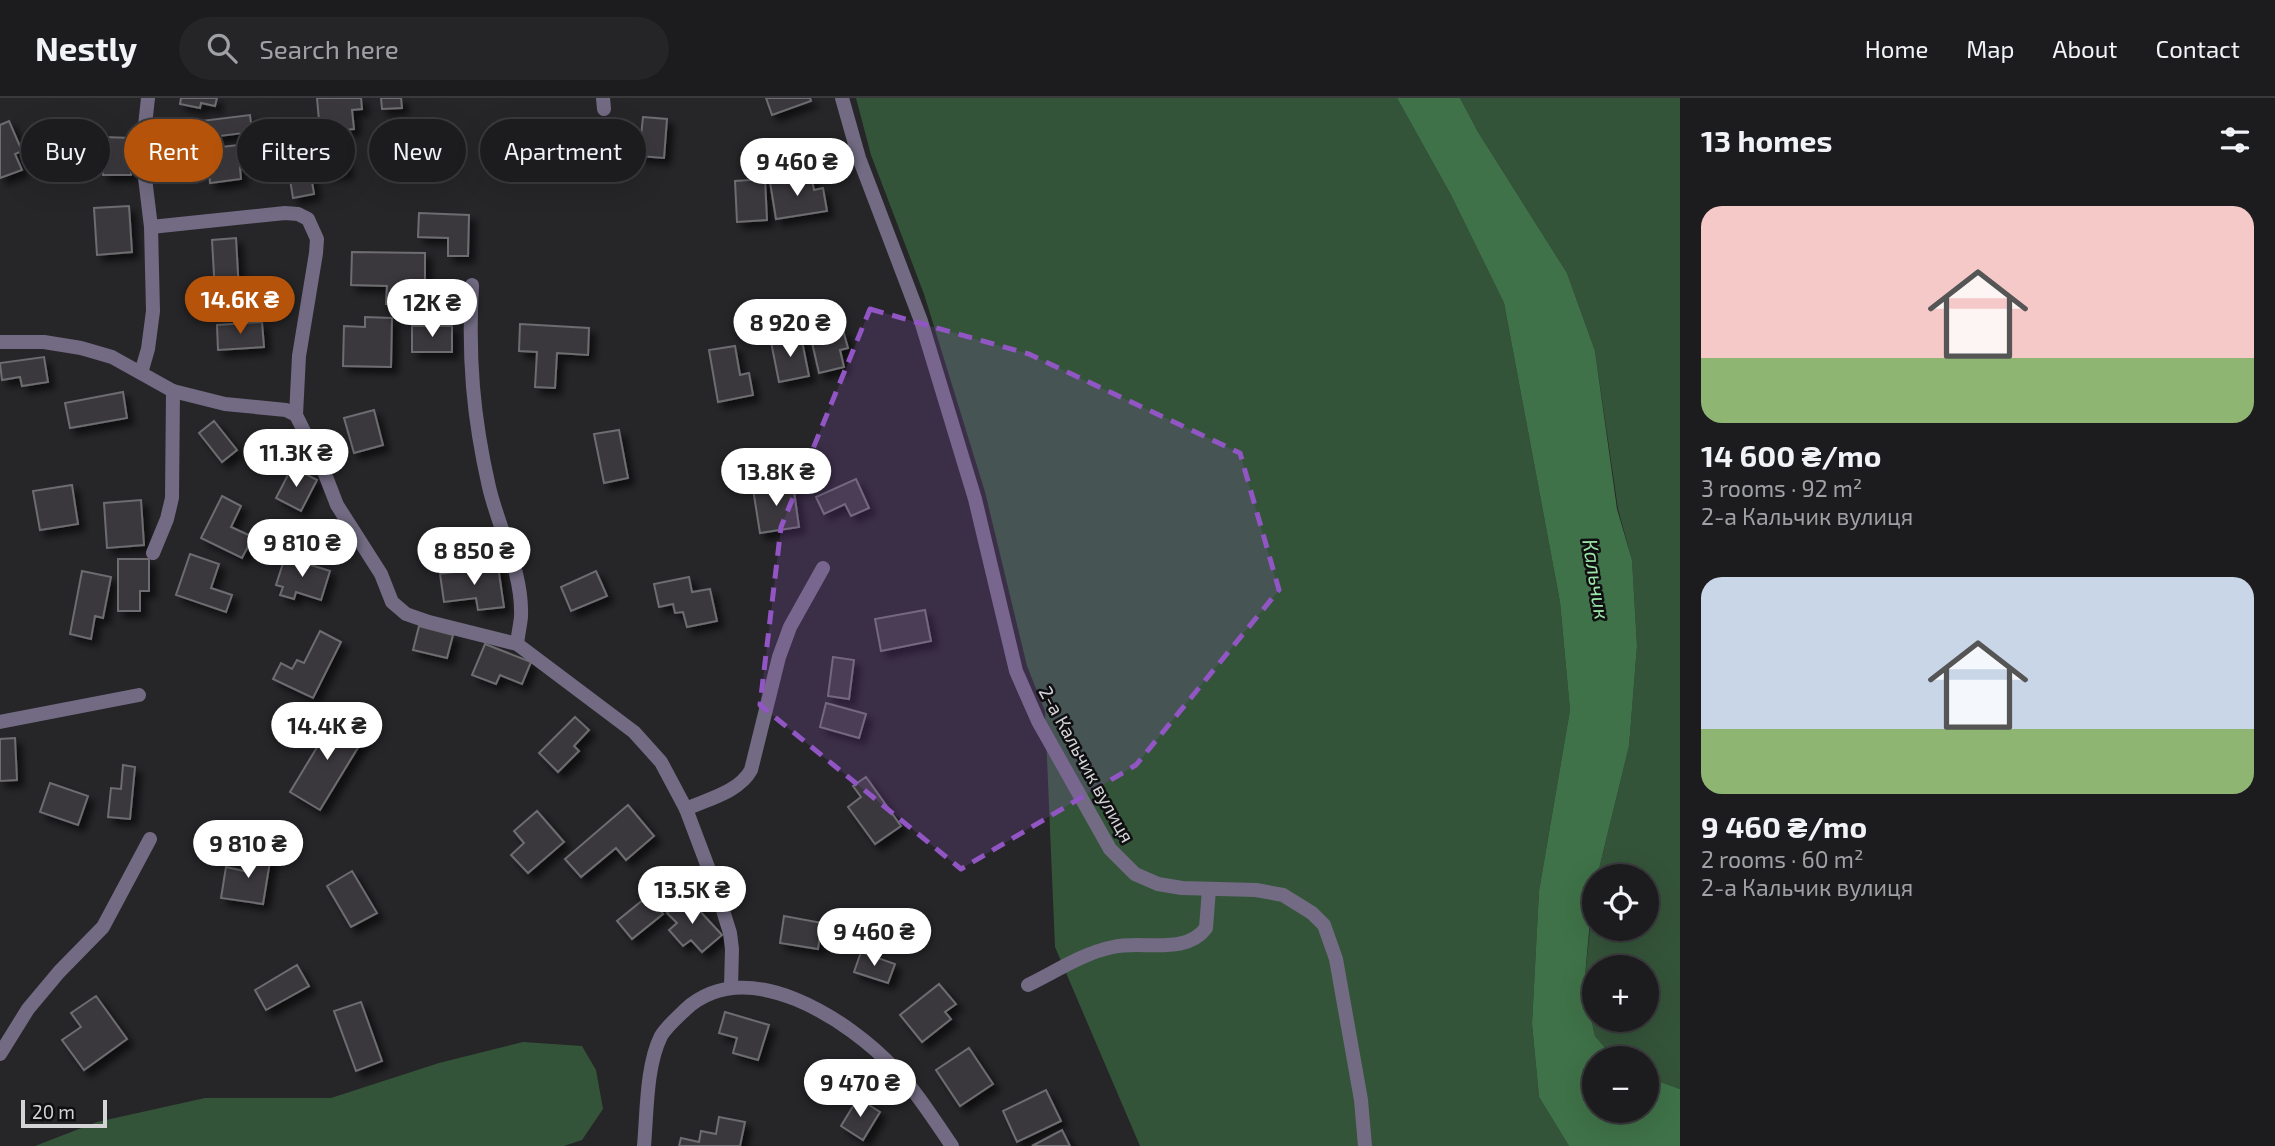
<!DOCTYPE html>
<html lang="en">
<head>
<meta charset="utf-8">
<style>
  body { margin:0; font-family:"Exo 2",sans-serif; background:#252527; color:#f1f3f6; height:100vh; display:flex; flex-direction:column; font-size:26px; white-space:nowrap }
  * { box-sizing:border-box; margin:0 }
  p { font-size:23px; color:#a0a1a4 }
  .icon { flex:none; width:38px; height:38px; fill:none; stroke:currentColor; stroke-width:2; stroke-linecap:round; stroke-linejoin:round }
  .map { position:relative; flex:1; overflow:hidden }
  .sheet { display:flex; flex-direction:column; background:#1c1c1e; width:595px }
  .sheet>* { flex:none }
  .banner { position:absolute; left:21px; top:21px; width:665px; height:63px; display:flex; gap:14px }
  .buttons { position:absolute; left:1582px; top:766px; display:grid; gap:14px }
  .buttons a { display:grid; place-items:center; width:77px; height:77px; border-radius:50%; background:#1c1c1e; box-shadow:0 7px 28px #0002,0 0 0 2px #3a3a3c; font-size:35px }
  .scale { position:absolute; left:21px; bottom:18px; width:86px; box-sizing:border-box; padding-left:7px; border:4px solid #d4d3d5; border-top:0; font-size:19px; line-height:24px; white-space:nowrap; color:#d4d3d5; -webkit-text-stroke:5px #0f0e10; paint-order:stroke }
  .price { position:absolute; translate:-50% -60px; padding:0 16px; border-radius:24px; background:#fff; color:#222; font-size:23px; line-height:46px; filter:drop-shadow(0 2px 4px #0008) }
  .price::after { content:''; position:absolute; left:50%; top:42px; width:21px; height:16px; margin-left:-10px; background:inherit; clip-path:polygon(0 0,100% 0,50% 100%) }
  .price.current { background:#b45309; color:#fff }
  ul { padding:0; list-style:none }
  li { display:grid; align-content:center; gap:14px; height:371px; padding:0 21px }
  li span { display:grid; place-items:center; height:217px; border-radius:21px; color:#555 }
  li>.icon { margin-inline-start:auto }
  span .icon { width:126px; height:126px; fill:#fffc; stroke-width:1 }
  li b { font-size:30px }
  h2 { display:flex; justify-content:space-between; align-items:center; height:84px; padding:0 21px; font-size:30px }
  .pill { padding:0 24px; border-radius:32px; background:#1c1c1e; box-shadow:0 7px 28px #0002,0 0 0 2px #3a3a3c; font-size:24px; line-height:63px }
  .pill.current { background:#b45309; color:#fff }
  header { display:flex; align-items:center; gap:42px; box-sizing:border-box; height:98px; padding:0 35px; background:#1c1c1e; border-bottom:2px solid #3a3a3c }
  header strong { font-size:33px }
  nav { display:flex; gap:38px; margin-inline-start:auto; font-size:24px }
  .search { width:490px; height:63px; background:#252527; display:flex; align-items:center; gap:18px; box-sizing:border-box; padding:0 24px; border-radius:38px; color:#a0a1a4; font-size:26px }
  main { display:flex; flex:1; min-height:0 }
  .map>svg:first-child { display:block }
</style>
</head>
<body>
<header>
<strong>Nestly</strong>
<div class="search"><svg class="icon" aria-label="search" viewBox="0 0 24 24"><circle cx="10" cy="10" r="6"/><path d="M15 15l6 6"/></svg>Search here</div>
<nav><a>Home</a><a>Map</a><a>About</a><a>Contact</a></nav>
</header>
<main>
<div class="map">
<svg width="1680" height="1048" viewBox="0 0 1680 1048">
  <defs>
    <filter id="shadow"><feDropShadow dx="6" dy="6" stdDeviation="3.5" flood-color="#0009"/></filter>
  </defs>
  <rect width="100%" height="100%" fill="#262528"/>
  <path fill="#345439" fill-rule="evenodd" d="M 856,0 L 1397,0 L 1451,97 L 1504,205 L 1560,504 L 1570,612 L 1539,793 L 1532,926 L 1539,999 L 1569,1048 L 1140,1048 L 1055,849 L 1045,613 L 1027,568 L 985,394 L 924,196 L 871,57 Z
    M 1460,0 L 1680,0 L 1680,991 L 1647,979 L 1647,961 L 1615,961 L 1595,938 L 1584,889 L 1594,791 L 1594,831 L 1647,831 L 1647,779 L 1597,779 L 1629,648 L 1637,548 L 1632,462 L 1618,411 L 1595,253 L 1567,175 L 1478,34 ZM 1594,870 L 1647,870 L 1647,922 L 1594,922 Z
    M 523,944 L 582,948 L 596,972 L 603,1011 L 582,1042 L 564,1048 L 35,1048 L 97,1024 L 205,1000 L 331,1000 L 439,965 Z"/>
  <path fill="#3f7248" d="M 1397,0 L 1460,0 L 1478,34 L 1567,175 L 1595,253 L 1617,411 L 1632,462 L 1637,548 L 1629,648 L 1597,779 L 1594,779 L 1584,889 L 1595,938 L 1615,961 L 1594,961 L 1594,1013 L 1647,1013 L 1647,979 L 1680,991 L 1680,1048 L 1569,1048 L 1539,999 L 1532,926 L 1539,793 L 1570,612 L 1560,504 L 1504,205 L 1451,97 Z"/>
  <path fill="#3a393c" stroke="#6d6c70" stroke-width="2" filter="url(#shadow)" d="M 181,0 L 217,0 L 215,8 L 201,5 L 200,10 L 180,6 Z
    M 317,0 L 361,0 L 362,11 L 352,12 L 354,31 L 320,34 Z
    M 381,0 L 401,0 L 402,10 L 382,11 Z
    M 766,0 L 810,0 L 811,3 L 772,17 Z
    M 250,17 L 252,34 L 204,40 L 201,23 Z
    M 643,19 L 667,21 L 664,60 L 639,58 Z
    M 515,20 L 568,25 L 566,48 L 533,44 L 532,59 L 511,57 Z
    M 9,23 L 22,53 L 15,56 L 22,72 L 0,80 L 0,27 Z
    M 441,24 L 443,46 L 410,50 L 407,27 Z
    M 104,39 L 131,40 L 131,77 L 103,77 Z
    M 343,43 L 346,74 L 325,76 L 322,45 Z
    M 238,47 L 241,81 L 210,85 L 209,72 L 181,75 L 179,54 Z
    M 309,65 L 314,96 L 293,100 L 288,69 Z
    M 811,77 L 814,92 L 823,90 L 827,113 L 776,121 L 770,84 Z
    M 765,81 L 767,122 L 737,124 L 735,83 Z
    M 129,108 L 132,154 L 97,157 L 94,110 Z
    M 419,115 L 469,117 L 468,158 L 448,158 L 448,140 L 418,139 Z
    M 236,140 L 239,194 L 215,195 L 212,142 Z
    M 352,154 L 425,155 L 425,206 L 386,206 L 387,188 L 351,187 Z
    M 365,219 L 392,220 L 391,269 L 343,268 L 344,228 L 365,229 Z
    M 262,224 L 264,249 L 218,252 L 217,227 Z
    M 520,226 L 589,230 L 588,257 L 557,255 L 555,290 L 535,289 L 537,254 L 519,253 Z
    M 412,228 L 452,228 L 452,254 L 412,254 Z
    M 843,232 L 848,250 L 840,252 L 844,269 L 819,275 L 811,240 Z
    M 801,238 L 809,278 L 779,284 L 771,244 Z
    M 735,248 L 740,277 L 749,275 L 753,297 L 718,304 L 709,252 Z
    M 44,259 L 48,284 L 22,288 L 20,279 L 2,282 L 0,265 Z
    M 123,294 L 127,320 L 70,330 L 65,305 Z
    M 374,312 L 383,347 L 354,355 L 344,320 Z
    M 214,323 L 237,352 L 222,364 L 199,335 Z
    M 619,332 L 628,380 L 604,385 L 594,336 Z
    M 292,369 L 317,382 L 301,413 L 276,400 Z
    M 856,381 L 869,410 L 851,418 L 845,406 L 824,416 L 816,399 Z
    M 793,386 L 799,429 L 760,435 L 753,391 Z
    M 72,387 L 78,426 L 40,432 L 33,393 Z
    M 222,398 L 241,408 L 231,429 L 253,439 L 242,460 L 201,440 Z
    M 141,402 L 144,447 L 107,450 L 104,405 Z
    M 190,456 L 219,466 L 211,490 L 232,497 L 226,514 L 176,497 Z
    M 285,459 L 330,473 L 321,502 L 296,494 L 294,501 L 280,497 L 283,489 L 276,487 Z
    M 118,461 L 149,461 L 149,493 L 140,493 L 140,513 L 118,513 Z
    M 498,468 L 504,509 L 478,512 L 476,500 L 444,504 L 440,476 Z
    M 82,473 L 111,479 L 103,520 L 95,518 L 91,541 L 70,536 Z
    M 596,473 L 607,498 L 571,513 L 561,489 Z
    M 689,479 L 692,494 L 710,491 L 717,523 L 687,529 L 683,514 L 675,515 L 673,506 L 659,509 L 654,486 Z
    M 925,512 L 931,543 L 881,553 L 875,521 Z
    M 419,528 L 453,537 L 447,560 L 413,552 Z
    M 320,533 L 341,544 L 313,600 L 273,581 L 281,565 L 292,571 L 297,562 L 304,565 Z
    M 485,546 L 531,564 L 522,586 L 500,577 L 496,586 L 472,577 Z
    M 833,559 L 854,562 L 849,601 L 828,598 Z
    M 826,605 L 866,616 L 859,640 L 820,629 Z
    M 327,616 L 365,638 L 320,712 L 290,694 L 325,636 L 318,632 Z
    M 575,619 L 589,632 L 574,648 L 579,653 L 558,674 L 539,655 Z
    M 15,640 L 17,682 L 0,683 L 0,641 Z
    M 123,667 L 135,669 L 130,721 L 108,719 L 111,690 L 121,691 Z
    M 866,679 L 901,728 L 875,746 L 848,709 L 861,699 L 853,688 Z
    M 50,685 L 88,698 L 78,727 L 40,714 Z
    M 628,707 L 654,738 L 626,762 L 616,750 L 581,779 L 565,761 Z
    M 537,713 L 564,744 L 528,775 L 511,757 L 524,745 L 514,733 Z
    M 247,754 L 271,757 L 263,806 L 221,800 L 226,769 L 244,773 Z
    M 352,773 L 377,815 L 351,829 L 327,788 Z
    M 649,797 L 663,816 L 632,841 L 617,823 Z
    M 686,798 L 722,837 L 702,854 L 691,842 L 683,848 L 669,832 L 677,825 L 667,815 Z
    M 784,818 L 822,825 L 818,851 L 780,845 Z
    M 861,854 L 895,866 L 888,885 L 854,874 Z
    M 297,867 L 309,888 L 266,912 L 255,892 Z
    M 939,886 L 956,906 L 945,914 L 951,921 L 922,944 L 900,917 Z
    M 96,898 L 127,941 L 84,972 L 62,942 L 81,929 L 71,915 Z
    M 361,904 L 382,963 L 356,973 L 334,913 Z
    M 725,914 L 769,927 L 758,962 L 733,955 L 737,940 L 719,935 Z
    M 969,950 L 993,986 L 960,1008 L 936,972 Z
    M 1046,992 L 1061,1023 L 1017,1044 L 1003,1013 Z
    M 858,1000 L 880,1014 L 863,1042 L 841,1028 Z
    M 719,1019 L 745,1024 L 740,1048 L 679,1048 L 681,1040 L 699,1044 L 701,1033 L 716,1036 Z
    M 1062,1032 L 1070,1048 L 1032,1048 Z"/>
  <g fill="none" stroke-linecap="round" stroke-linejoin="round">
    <path stroke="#726b83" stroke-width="14" d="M 603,0 L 604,11
      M 151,129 L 285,115 L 298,116 L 308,121 L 317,141 L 316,155 L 299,258 L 296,317
      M 472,187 C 468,259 473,319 489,389 C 499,432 523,474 521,519 C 520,528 518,537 517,546
      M 153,455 L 167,421 L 172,400 L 173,293
      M 0,624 L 139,597
      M 686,711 C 708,701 739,694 751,672 L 779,559 L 790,529 L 823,470
      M 1028,887 C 1055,874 1083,855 1113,849 C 1143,842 1185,858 1206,830 L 1209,791
      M 0,956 L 28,911 L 59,874 L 103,829 L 150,741"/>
    <path stroke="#726b83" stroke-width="14" d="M 842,0 L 859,60 L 921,223 L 975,401 L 1016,573 L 1038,623 L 1110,751 L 1135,776 L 1158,786 L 1182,790 L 1256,792 L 1283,797 L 1312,815 L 1324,827 L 1336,861 L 1361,1002 L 1365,1048
      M 0,244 L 44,244 L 81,250 L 112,259 L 173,293 L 225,306 L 286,312 L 296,317 L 325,376 L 337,407 L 381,476 L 392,504 L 406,516 L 429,524 L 517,546 L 634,634 L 661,664 L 686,711 L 717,793 L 730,835 L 732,851 L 731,889
      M 141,275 L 148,251 L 153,213 L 151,129 L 142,55 L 148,0
      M 644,1048 C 647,1015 646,968 661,938 C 667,928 678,919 686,911 C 748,855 849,922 895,971 C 917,994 934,1022 952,1048"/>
  </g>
  <path fill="#9156c4" fill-opacity="0.2" stroke="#9156c4" stroke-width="5" stroke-dasharray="14 9" stroke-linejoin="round" d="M 870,211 L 1029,256 L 1240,355 L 1279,492 L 1136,667 L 961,771 L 760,607 L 781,429 Z"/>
  <g text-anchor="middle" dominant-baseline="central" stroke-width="5" stroke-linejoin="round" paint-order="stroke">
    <g font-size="19" fill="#d4d3d5" stroke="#0f0e10">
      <text transform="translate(1087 666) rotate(61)">2-а Кальчик вулиця</text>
    </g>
    <g font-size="21" font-style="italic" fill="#9be6a6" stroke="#0f0e10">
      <text transform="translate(1597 481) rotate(81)">Кальчик</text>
    </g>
  </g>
</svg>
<div class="buttons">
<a><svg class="icon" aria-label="locate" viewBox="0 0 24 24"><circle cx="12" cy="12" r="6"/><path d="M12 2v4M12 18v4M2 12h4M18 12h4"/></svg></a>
<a>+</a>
<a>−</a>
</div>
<div class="scale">20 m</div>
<b class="price" style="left:797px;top:100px">9 460 ₴</b>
<b class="price current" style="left:240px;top:238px">14.6K ₴</b>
<b class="price" style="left:432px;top:241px">12K ₴</b>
<b class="price" style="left:790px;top:261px">8 920 ₴</b>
<b class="price" style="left:296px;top:391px">11.3K ₴</b>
<b class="price" style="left:776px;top:410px">13.8K ₴</b>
<b class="price" style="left:302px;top:481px">9 810 ₴</b>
<b class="price" style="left:474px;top:489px">8 850 ₴</b>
<b class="price" style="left:327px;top:664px">14.4K ₴</b>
<b class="price" style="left:248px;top:782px">9 810 ₴</b>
<b class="price" style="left:692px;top:828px">13.5K ₴</b>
<b class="price" style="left:874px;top:870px">9 460 ₴</b>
<b class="price" style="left:860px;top:1021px">9 470 ₴</b>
<div class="banner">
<a class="pill">Buy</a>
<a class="pill current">Rent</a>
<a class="pill">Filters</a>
<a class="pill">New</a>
<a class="pill">Apartment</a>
</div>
</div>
<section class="sheet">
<h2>13 homes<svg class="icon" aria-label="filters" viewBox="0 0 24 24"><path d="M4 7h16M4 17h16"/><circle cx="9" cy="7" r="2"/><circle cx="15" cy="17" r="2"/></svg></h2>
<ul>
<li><span style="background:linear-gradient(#f6c9c9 70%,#8fb573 0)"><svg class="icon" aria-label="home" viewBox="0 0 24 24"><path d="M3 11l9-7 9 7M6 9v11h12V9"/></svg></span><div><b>14 600 ₴/mo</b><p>3 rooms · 92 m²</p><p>2-а Кальчик вулиця</p></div></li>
<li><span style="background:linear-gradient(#c9d6e8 70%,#8fb573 0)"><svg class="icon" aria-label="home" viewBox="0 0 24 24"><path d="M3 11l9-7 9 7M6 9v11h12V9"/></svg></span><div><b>9 460 ₴/mo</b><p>2 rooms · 60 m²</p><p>2-а Кальчик вулиця</p></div></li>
</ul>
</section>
</main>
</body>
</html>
